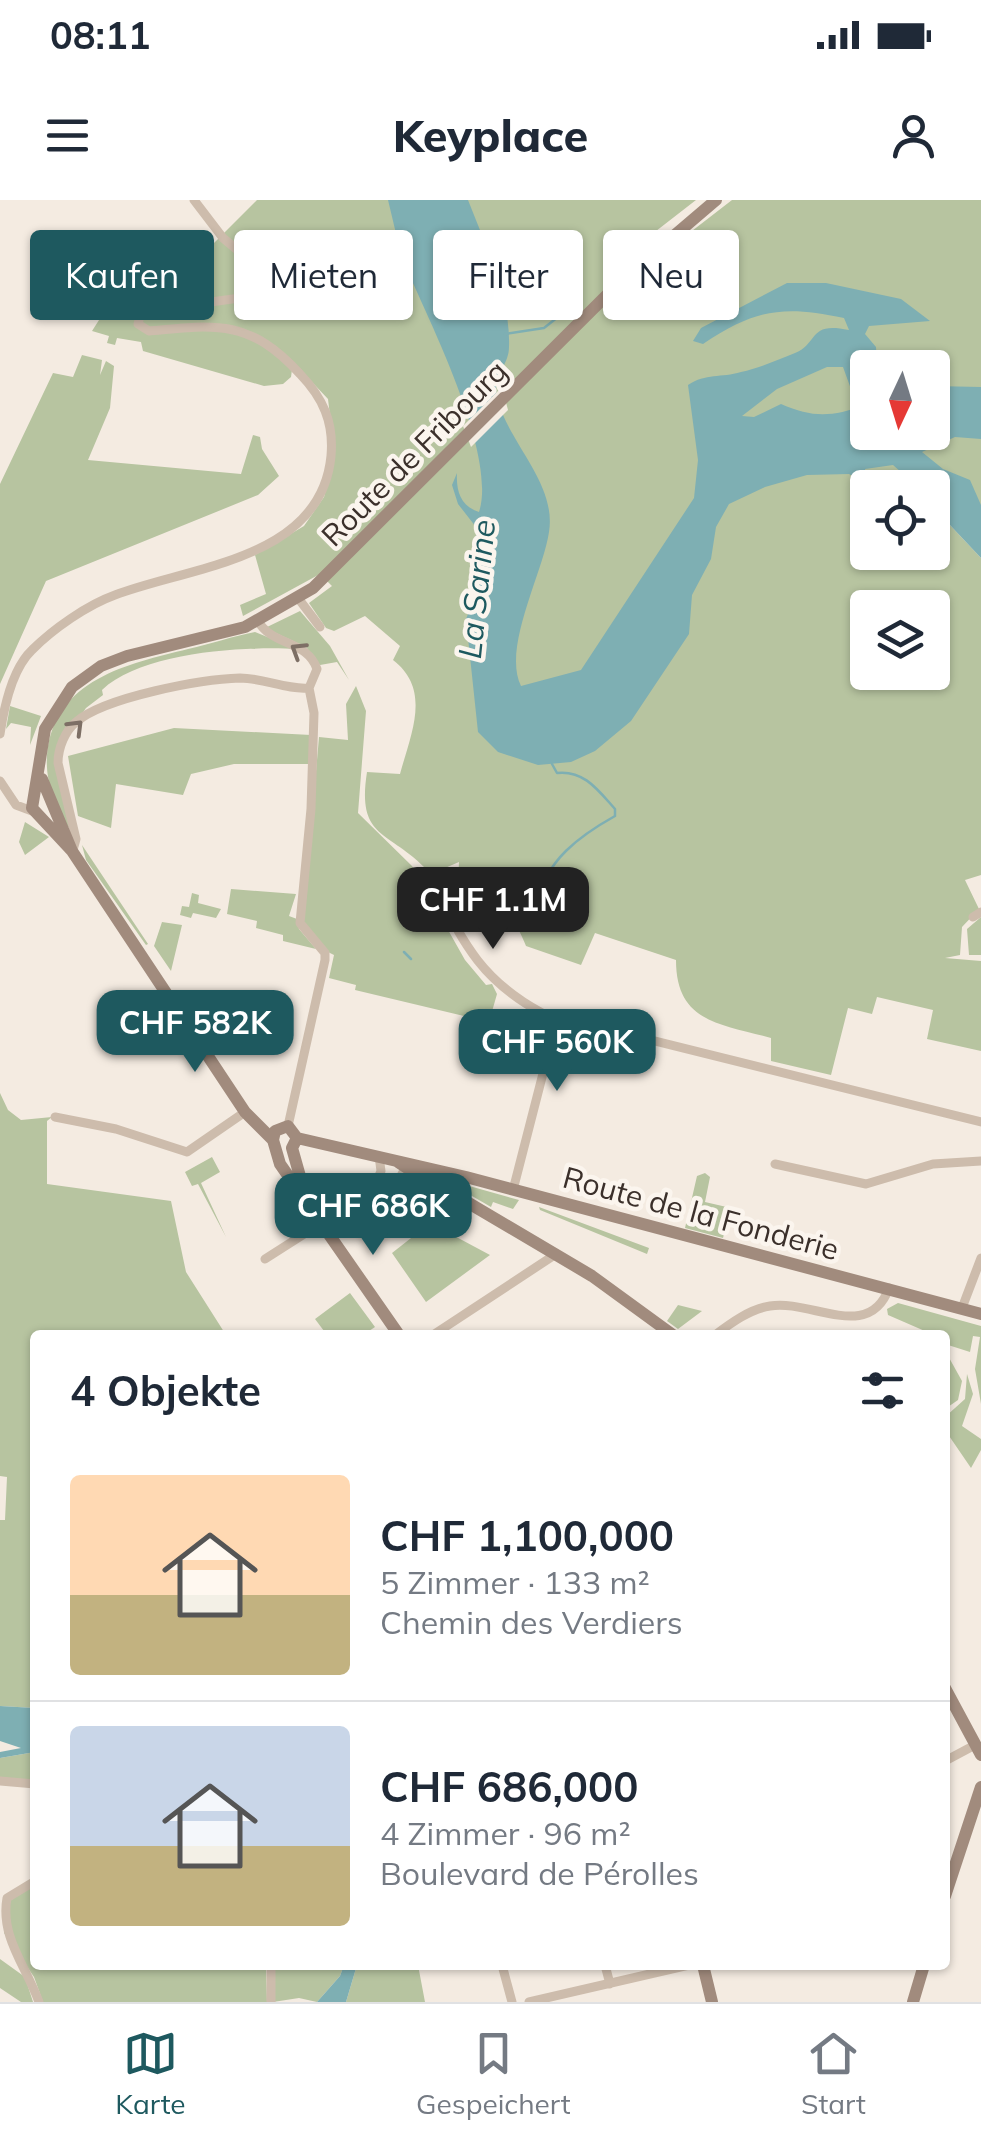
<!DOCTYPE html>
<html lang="de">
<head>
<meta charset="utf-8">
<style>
  body { margin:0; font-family:Mulish,sans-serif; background:#f6f6f7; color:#1f2937; height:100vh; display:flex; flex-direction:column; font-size:38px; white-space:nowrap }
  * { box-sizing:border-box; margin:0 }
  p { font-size:32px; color:#747a83 }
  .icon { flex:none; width:55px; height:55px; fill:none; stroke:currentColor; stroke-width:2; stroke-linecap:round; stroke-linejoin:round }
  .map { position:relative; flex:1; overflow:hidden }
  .panel { position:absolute; left:30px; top:1130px; width:920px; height:640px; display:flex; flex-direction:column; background:#fff; border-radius:10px; box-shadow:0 2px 8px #0004 }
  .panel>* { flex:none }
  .guide { position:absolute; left:30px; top:30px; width:922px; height:90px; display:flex; gap:20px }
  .needle { width:65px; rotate:184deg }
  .buttons { position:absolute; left:850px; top:150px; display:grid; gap:20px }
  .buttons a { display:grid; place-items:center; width:100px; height:100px; border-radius:10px; background:#fff; box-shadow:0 2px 8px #0004; font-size:50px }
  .price { position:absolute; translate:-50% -85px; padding:0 22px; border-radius:20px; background:#1e595f; color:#fff; font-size:32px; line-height:65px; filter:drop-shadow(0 2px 5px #0008) }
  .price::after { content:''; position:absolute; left:50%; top:60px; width:30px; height:22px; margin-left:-15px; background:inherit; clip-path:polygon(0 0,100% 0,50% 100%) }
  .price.selected { background:#222; color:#fff }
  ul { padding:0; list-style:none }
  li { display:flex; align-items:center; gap:30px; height:250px; padding:0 40px }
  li+li { border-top:2px solid #e0e1e3 }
  li span { display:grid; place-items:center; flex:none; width:280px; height:200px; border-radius:10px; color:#555 }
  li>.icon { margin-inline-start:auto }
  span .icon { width:120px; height:120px; fill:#fffc; stroke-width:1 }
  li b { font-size:42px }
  h2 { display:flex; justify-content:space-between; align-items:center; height:120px; padding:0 40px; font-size:42px }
  .chip { padding:0 35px; border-radius:10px; background:#fff; box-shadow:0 2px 8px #0004; font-size:35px; line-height:90px }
  .chip.selected { background:#1e595f; color:#fff }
  .status { display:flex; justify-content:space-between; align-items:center; height:70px; padding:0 50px; background:#fff; direction:ltr }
  .status svg { height:28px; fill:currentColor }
  header { display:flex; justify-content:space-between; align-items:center; height:130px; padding:0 40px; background:#fff; font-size:45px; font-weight:800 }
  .menu { display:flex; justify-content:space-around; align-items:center; height:140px; border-top:2px solid #e0e1e3; background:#fff; font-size:28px; color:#747a83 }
  .menu a { display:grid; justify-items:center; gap:5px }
  .menu .selected { color:#1e595f }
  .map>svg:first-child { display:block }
</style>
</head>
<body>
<div class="status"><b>08:11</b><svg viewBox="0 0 49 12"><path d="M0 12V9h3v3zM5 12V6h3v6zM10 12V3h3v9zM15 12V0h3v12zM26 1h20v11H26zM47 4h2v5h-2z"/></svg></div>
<header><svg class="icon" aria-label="menu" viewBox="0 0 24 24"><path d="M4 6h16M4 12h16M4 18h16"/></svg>Keyplace<svg class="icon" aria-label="person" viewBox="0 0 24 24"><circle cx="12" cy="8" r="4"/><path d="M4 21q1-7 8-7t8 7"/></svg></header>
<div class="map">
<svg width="981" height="1802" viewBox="0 0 981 1802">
  <rect width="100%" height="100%" fill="#f4ebe1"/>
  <path fill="#b7c4a0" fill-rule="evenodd" d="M 257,0 L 696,0 L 611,66 L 626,82 L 732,0 L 981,0 L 981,333 L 932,288 L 868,288 L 868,352 L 932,352 L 933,307 L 981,358 L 981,675 L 965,680 L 979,709 L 962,727 L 960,755 L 945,758 L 981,761 L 981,851 L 927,839 L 933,810 L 877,797 L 872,814 L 848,808 L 831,875 L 771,861 L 771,838 C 721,824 676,823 676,760 L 595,733 L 581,765 L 526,746 C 518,726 503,697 479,692 L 452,706 L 448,694 L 458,682 L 459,662 L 431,674 C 391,629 356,642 367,572 L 400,574 C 411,533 432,490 393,460 L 400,446 L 365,416 L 334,431 L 326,428 L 309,403 L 332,386 L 320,374 L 243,416 L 240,405 L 266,394 L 255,355 L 304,326 L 324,297 L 335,258 L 328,199 L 293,162 L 291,177 L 283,184 L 264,186 L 143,151 L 141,142 L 117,138 L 115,145 L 107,143 L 109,136 L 92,131 L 136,62 L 192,65 ZM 868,168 L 932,168 L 932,232 L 868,232 ZM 868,408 L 932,408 L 932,472 L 868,472 Z
    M 82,155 L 102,160 L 100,175 L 106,161 L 114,166 L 110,208 L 88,260 L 241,274 L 253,235 L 260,237 L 262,249 L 279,276 L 258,295 L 46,381 L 0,484 L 0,284 L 53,173 L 73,177 Z
    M 300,411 L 330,446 L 349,480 L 337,462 L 320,465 L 306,447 L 265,428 Z
    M 255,432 L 297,449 C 244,446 142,452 102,490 L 103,495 L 86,508 L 56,551 L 72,632 C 56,611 45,582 47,555 C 54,479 128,464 188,449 C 211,444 233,436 255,432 Z
    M 356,486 L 366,511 L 358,613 L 412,666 L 465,760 L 486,785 L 492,784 L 497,794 L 489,822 L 355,790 L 356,785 L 329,778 L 334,755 L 324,750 L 303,722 L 319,537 L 348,540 L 346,504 Z
    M 10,506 L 41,516 L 30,545 L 31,527 L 11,523 L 6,529 Z
    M 174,528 L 311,535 L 310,564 L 234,564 L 191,574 L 183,595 L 116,584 L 111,628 L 78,616 L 68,556 Z
    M 25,622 L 49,637 L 25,655 L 19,642 Z
    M 82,645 L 148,744 L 146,745 L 86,660 Z
    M 231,689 L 296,694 L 289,716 L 297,719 L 299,729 L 316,749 L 283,741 L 283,735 L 256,728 L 257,721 L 227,714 Z
    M 192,693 L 199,695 L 198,703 L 221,709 L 216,718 L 193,713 L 191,718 L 180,715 L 182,706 L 189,707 Z
    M 981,717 L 981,755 L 969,755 L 967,729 Z
    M 162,722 L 182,725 L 171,771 L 154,746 Z
    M 0,893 L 8,910 L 21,920 L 52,917 L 47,921 L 47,984 L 171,1001 L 186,1072 L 226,1135 L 35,1135 L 35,1508 L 0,1506 L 0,1320 L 5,1320 L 7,1277 L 0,1276 Z
    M 212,957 L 220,972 L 201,983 L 226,1037 L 198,984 L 192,986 L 185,972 Z
    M 705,973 L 710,977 L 705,1002 L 731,1008 L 723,1038 L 685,1028 L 697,976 Z
    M 441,978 L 519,1000 L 513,1009 L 493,1002 L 491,1007 Z
    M 539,1007 L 649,1048 L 647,1054 L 540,1010 Z
    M 420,1031 L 440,1038 L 447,1032 L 490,1055 L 426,1102 L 392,1053 Z
    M 350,1093 L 375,1127 L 363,1135 L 327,1135 L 315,1119 Z
    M 898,1103 L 981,1126 L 981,1204 L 975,1169 L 980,1137 L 973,1136 L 970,1152 L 945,1144 L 945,1135 L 934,1135 L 888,1115 L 887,1109 Z
    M 678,1105 L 702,1111 L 678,1129 L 667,1121 Z
    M 947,1154 L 962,1181 L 958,1200 L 945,1209 Z
    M 967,1174 L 973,1194 L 962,1226 L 981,1239 L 981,1250 L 971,1268 L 945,1230 L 945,1217 L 965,1199 Z
    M 35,1552 L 35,1581 L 0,1578 L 0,1558 Z
    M 35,1684 L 35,1765 L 266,1765 L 267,1802 L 43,1802 L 34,1777 L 4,1733 L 8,1702 Z
    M 0,1759 L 25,1777 L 33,1802 L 21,1802 L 0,1788 Z
    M 273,1765 L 344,1765 L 340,1776 L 317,1802 L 299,1798 L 273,1802 Z
    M 357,1765 L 418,1765 L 425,1802 L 346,1802 Z"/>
  <path fill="#7eafb3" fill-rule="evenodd" d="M 388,0 L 468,0 C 485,44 511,98 509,147 C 509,166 492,175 497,197 C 507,242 557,283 549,332 C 543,373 502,448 521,486 L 581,470 L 694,298 L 698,260 L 688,185 C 706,173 721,178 741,172 C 759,168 778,160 795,153 C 819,143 808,121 849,130 L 844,118 C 783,105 756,109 703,144 L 693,141 L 701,128 L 787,83 L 826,83 L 901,99 L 930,121 L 869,126 L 865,134 L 876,147 L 877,165 L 885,167 L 868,168 L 868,232 L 932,232 L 933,186 L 981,187 L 981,239 L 955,237 L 922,252 L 943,269 L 970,280 L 981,305 L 981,358 L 933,307 L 932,288 L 918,287 L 893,265 L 865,269 L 867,280 L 883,287 L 872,287 L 849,274 L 807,275 L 765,287 L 729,304 L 716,327 L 711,359 L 692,395 L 689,434 L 631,521 L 595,551 L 571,562 L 538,565 L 498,552 L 478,532 L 466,419 L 478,389 L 476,327 L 458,304 L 452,285 L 457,273 C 456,292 461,306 479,312 C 497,256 433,129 409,74 C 399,51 394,24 388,0 ZM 827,167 L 843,167 L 851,189 L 866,200 L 865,205 C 832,217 813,218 781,204 L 754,217 L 742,216 L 777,189 Z
    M 0,1506 L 35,1508 L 35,1552 L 0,1558 L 0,1552 L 21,1548 L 0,1541 Z
    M 344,1765 L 357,1765 L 346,1802 L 317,1802 L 340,1776 Z"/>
  <path fill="#f4ebe1" d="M 502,187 L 508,210 L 471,247 L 463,226 Z"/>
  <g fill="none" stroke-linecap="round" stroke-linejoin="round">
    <path stroke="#7eafb3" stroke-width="2.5" d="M 505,134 L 544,128 L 563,113
      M 539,702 C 544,661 581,635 615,616 L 615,609 C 598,590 584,570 557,573 L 552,564
      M 404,752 L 411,759"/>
    <path stroke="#cdbcac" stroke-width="9" d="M 298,398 L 320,427
      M 258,421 C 272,446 307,440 317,469 L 309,488 L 314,513 L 311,609 L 300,723 L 325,753 L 325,760
      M 0,534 C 4,507 12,469 32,450 C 53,429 87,405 115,395 C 191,366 321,360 331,256 C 334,222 323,198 300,174 C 251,120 217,124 149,131 L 138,124 L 140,116 L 153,110 L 262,95 L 268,90 L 267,75 L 223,38 L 194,0
      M 0,581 L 16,605 L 32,611
      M 73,650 L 76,639 L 58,563 C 58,548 65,531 76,522 C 105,497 202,479 240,478 C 264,478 286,490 309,488
      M 434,685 C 464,744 481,780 542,813 L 981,922
      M 973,717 L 981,712
      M 55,917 L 116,929 L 187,952 L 245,912
      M 288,926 L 325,760
      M 775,964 L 866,984 L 933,964 L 981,961
      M 374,988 L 381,971 L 379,956
      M 513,990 L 557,819
      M 354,1001 L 401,976 L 407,964
      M 265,1059 L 323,1022
      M 962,1108 L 981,1058
      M 433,1135 L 556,1054
      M 715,1135 C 731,1123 750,1109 770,1106 C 811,1099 869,1143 889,1088
      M 945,1561 L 975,1545
      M 0,1581 L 35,1584
      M 35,1681 L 7,1698 C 0,1737 26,1766 39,1802
      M 271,1765 L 271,1802
      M 502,1765 L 512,1802
      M 605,1765 L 610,1784
      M 529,1802 L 689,1765"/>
    <path stroke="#a18b7d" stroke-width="12" d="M 42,579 L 72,651 L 245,912 L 273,940
      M 72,651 L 32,608 L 45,529 L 72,487 L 101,466 L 127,456 L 245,427 L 313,388 L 621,81 L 716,0
      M 297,938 L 466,977 L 981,1114
      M 297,938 L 288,926 L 275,931 L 273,940 L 280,964 L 399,1135
      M 297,938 L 292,948 L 303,987
      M 398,962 L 439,989
      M 424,968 L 455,995 L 592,1076 L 673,1135
      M 945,1488 L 981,1555
      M 945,1696 L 981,1587
      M 703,1765 L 712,1802
      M 913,1802 L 924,1765"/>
  </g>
  <defs><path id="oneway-chevron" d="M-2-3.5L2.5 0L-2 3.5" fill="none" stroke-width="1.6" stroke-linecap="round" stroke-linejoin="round" transform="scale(2.5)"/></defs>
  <g stroke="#7d6f65">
    <use href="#oneway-chevron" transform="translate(298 450) rotate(-148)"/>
    <use href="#oneway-chevron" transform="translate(76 527) rotate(-45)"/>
  </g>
  <g text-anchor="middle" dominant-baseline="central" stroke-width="9" stroke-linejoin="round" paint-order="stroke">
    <g font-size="30" fill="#3b302b" stroke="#fbf5ee">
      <text transform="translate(414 253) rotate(-45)">Route de Fribourg</text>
      <text transform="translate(701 1013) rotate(15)">Route de la Fonderie</text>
    </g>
    <g font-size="32" font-style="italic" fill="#1e595f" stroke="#fbf5ee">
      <text transform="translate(476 389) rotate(-84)">La Sarine</text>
    </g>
  </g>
</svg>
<div class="buttons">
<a><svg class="needle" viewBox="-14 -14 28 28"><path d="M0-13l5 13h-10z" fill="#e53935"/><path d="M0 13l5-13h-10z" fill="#747a83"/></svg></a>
<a><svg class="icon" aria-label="locate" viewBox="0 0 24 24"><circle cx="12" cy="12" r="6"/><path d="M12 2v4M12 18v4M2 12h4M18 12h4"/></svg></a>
<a><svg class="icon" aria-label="layers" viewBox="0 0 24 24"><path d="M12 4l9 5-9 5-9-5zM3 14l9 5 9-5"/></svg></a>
</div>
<b class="price selected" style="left:493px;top:752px">CHF 1.1M</b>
<b class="price" style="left:195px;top:875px">CHF 582K</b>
<b class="price" style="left:557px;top:894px">CHF 560K</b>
<b class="price" style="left:373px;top:1058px">CHF 686K</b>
<div class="guide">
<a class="chip selected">Kaufen</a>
<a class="chip">Mieten</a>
<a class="chip">Filter</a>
<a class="chip">Neu</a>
</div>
<section class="panel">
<h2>4 Objekte<svg class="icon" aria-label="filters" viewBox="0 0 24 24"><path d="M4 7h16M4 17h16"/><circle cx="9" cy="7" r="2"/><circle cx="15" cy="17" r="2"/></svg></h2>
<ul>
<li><span style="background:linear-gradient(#ffd9b3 60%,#c2b280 0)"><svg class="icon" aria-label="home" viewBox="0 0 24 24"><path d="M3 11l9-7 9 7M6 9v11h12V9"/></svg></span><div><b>CHF 1,100,000</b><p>5 Zimmer · 133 m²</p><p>Chemin des Verdiers</p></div></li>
<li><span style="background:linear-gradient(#c9d6e8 60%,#c2b280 0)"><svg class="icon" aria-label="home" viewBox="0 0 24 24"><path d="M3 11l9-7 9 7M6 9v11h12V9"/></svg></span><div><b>CHF 686,000</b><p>4 Zimmer · 96 m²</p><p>Boulevard de Pérolles</p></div></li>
</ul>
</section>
</div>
<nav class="menu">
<a class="selected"><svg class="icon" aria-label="map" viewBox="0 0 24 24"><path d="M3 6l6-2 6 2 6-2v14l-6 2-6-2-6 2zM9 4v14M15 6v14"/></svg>Karte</a>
<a><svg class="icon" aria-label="saved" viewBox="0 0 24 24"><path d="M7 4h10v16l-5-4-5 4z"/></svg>Gespeichert</a>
<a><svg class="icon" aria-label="home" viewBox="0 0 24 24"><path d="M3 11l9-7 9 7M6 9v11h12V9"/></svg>Start</a>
</nav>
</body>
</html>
